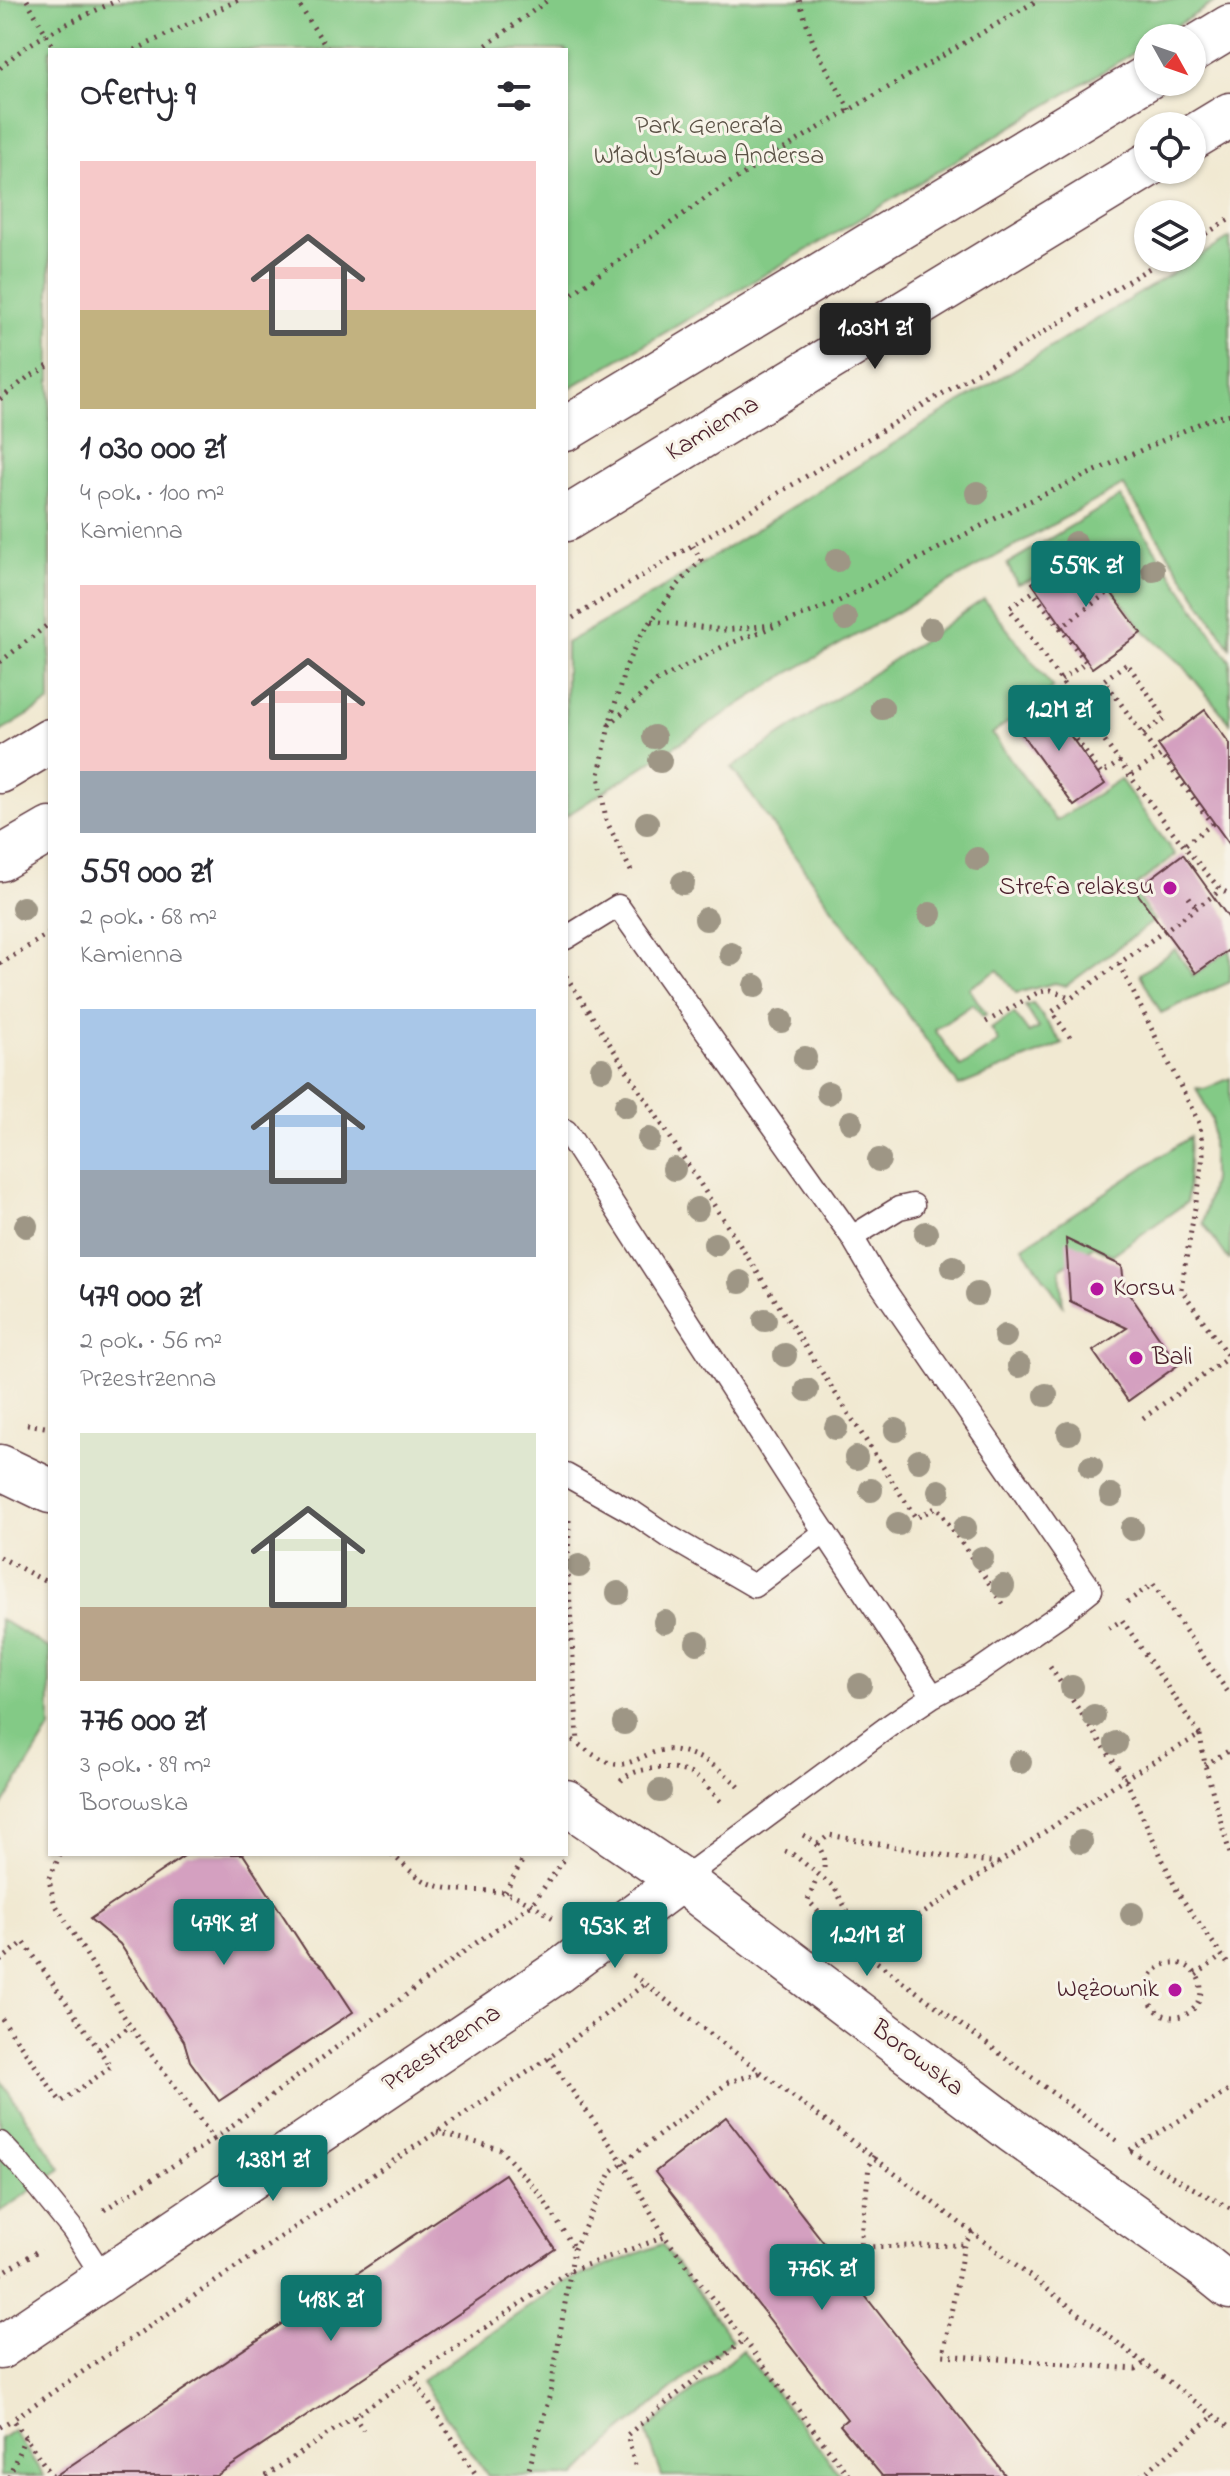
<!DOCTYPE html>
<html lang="pl">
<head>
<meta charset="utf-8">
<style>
  body { margin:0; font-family:"Indie Flower",sans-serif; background:#f2f2f3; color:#2b2b33; height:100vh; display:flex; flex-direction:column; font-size:30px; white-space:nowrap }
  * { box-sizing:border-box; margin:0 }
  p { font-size:26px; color:#7c7c81 }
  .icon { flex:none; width:44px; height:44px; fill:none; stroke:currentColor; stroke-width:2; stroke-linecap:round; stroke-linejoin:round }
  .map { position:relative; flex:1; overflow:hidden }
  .side { position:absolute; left:48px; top:48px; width:520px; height:1808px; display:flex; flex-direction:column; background:#fff; border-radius:0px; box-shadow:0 2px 6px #0004 }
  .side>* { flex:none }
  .needle { width:52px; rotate:130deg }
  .tools { position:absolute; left:1134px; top:24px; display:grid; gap:16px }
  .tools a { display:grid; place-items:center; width:72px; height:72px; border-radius:50%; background:#fff; box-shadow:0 2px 6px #0004; font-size:40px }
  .price { position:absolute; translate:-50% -68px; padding:0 18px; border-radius:8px; background:#0f766e; color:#fff; font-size:26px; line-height:52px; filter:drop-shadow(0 2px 4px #0008) }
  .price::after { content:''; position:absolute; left:50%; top:48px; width:24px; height:18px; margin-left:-12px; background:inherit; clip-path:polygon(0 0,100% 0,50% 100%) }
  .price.on { background:#222; color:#fff }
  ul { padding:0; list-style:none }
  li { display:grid; align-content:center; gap:16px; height:424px; padding:0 32px }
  li span { display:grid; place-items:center; height:248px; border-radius:0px; color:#555 }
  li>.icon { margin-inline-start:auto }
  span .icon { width:144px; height:144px; fill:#fffc; stroke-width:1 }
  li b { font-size:34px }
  h2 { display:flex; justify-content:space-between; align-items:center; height:96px; padding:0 32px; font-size:34px }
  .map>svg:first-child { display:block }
</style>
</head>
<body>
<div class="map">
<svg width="1230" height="2476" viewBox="0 0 1230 2476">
  <rect width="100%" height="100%" fill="#f7f3e8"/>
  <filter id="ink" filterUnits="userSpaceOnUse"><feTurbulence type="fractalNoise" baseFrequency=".0125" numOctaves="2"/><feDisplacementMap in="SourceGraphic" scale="16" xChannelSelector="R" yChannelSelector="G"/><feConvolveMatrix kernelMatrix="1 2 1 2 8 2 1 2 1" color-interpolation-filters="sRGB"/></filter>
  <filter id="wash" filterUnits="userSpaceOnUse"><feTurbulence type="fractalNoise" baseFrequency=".006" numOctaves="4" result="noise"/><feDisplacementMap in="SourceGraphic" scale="32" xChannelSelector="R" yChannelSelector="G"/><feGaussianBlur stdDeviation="1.8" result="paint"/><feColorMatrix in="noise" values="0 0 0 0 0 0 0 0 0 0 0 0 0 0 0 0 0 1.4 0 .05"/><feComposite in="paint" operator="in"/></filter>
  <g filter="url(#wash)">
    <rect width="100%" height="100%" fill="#f1e9d2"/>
    <path fill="#83ca86" stroke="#667458" stroke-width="2" d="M 0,0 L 1218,0 L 1157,38 L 1148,38 L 1148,44 L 838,232 L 566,390 L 566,50 L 50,50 L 50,702 L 0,732 Z
      M 1230,238 L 1230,647 L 1123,485 L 787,674 L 566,816 L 566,643 L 653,594 L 933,419 Z
      M 1120,497 L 1230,661 L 1230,723 L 1184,667 L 1142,629 L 1081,546 L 1034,579 L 1017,584 L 1007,564 Z
      M 984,599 L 1053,688 L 992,734 L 1056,821 L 1120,779 L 1175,855 L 1132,889 L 1154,921 L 1066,986 L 1055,983 L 1016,993 L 998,970 L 969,988 L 986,1014 L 983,1017 L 973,1004 L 935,1030 L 961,1067 L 999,1042 L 991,1029 L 1014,1013 L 1029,1033 L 1039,1028 L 1025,1006 L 1033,1004 L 1063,1044 L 959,1086 L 732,768 Z
      M 1175,949 L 1193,976 L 1230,949 L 1230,982 L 1161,1013 L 1140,974 Z
      M 1230,1078 L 1230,1260 L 1229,1260 L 1203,1223 L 1212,1180 L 1212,1120 L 1196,1088 L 1205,1089 Z
      M 1190,1137 L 1187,1202 L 1112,1255 L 1094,1246 L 1060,1269 L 1063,1305 L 1023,1247 Z
      M 0,1619 L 50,1649 L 50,1729 L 0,1810 Z
      M 0,2079 L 61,2169 L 0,2212 Z
      M 662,2244 L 732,2340 L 617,2435 L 576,2476 L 488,2476 L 421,2381 L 563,2283 Z
      M 742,2350 L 841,2476 L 662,2476 L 646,2431 Z
      M 13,2430 L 44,2476 L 0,2476 L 0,2439 Z"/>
    <g id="blocks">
      <path fill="#d4a0c0" d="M 1079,549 L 1141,633 L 1092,668 L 1032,583 Z
        M 1044,699 L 1105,784 L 1074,806 L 1013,722 Z
        M 1205,710 L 1230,744 L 1230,845 L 1158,745 Z
        M 1183,854 L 1230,920 L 1230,949 L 1196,973 L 1135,890 Z
        M 1066,1239 L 1122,1266 L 1124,1286 L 1178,1365 L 1128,1401 L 1093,1351 L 1127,1328 L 1070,1301 Z
        M 187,1854 L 243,1854 L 308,1954 L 324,1968 L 353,2012 L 219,2101 L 190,2061 L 184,2041 L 120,1944 L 90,1919 Z
        M 726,2117 L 884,2320 L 1006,2476 L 882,2476 L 840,2425 L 847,2419 L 655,2172 Z
        M 505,2174 L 555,2249 L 286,2430 L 216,2476 L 55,2476 Z"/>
    </g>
  </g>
  <g filter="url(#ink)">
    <use href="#blocks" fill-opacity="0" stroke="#633d44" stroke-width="2"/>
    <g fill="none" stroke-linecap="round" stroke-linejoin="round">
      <g stroke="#633d44" stroke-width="25">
        <path id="lane" d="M 566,938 L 618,906 L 852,1237 L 873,1273 L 1091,1590 L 1061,1614 L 971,1676 L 933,1696 L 893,1723 L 681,1880
          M 566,1131 L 806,1504 L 933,1696
          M 852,1237 L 899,1208 L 913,1205
          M 566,1475 L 634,1513 L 668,1536 L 754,1586 L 825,1532
          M 0,2143 L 18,2162 L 73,2230 L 104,2278"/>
      </g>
      <g stroke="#633d44" stroke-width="45">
        <path id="street" d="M 0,2348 L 559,1971 L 681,1880"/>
      </g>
      <g stroke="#633d44" stroke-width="47">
        <path id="secondary" d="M 1192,50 L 1230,27
          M 1192,138 L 1230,115
          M 566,429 L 1148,77
          M 566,519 L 1148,165
          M 0,771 L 50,741
          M 0,859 L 50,830
          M 0,1467 L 50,1491
          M 566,1802 L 681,1880 L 1013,2131 L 1204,2266 L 1230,2287"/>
      </g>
      <path stroke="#633d44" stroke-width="5" stroke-dasharray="2 6" stroke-linecap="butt" d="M 27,0 L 55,50
        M 296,0 L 328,50
        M 799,0 L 814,45 L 850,111
        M 135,50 L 238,0
        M 480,50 L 548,0
        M 0,68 C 33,36 77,20 118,0
        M 1192,242 L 1230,219
        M 566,298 L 710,195 L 805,136 L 1038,0
        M 0,399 L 27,378 L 50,365
        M 652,621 L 724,630 L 773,625
        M 566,622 L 1166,258
        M 1060,628 L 1110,591
        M 0,662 L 50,623
        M 1061,680 L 1086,662 L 1033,592 L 1009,608 C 1078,703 1144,802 1221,890 L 1230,894
        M 1070,692 L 1052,705 L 1101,774 L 1121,761
        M 609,725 L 657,681 L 726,645 L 835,603 L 1021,505 L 1205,421 L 1230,414
        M 1143,734 L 1165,718 L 1127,663 L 1104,680 L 1158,756
        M 1132,775 L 1161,755 L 1212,824 L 1183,846
        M 631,871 L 606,820 L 599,775 L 609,725 L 625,669 L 637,641 L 677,586 L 701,560 L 693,546
        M 1189,897 L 1197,908
        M 0,964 L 50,933
        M 1119,964 L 1200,1125 L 1203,1154 L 1201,1173 L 1181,1289 L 1230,1359
        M 566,976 L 916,1518 L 937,1507 L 1006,1608
        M 986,1022 L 1039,992 L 1051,990 L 1072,998
        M 1070,1037 L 1052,1012 L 1221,890
        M 1143,1418 L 1229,1357
        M 27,1424 L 50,1428
        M 569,1520 L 568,1572 L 578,1743
        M 0,1557 L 50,1584
        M 1127,1602 L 1153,1584 L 1230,1695
        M 1050,1667 L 1125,1778 L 1178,1893 L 1230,1967
        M 1200,1735 L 1205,1765 L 1230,1854
        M 566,1736 C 580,1744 598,1761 614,1764 C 629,1766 642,1756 655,1752 C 684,1742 724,1769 742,1790
        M 1205,1765 L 1230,1750
        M 621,1781 C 634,1765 679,1765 695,1776 C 705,1783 714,1795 723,1804
        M 803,1835 C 819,1844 825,1851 824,1870
        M 818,1844 L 829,1835 L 958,1858 L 999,1863
        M 785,1851 L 794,1855 L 834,1887 L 850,1916 L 888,1937
        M 60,1854 L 49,1880 L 54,1902 L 130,2026 L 214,2139 L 470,1947 L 532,1904 L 566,1857
        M 392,1854 C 404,1865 417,1879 432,1884 C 455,1893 479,1889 502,1892 C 520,1895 538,1908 553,1918
        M 815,1883 L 808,1900 L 835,1931 L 1120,2143
        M 505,1892 L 524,1858
        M 868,1956 L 888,1937 L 1125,1778 L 1200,1735 L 1122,1620 L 1108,1629
        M 0,1961 L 24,1942 L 111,2067 L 61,2102 L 0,2016
        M1147 1990a27 27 0 1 1 54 0a27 27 0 1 1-54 0Z
        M 633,1975 L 1230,2428
        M 1196,1975 L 1222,1956
        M 99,2049 L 130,2026
        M 549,2058 L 622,2161 L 665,2237 L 849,2476
        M 437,2132 L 500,2149 L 539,2193 L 574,2248
        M 1130,2150 L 1230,2090
        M 1131,2151 L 1174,2178 L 1230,2208
        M 874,2156 L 869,2165 L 861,2247 L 964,2245
        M 104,2210 L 214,2139
        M 973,2232 L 964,2245 L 943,2355 L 1136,2369 L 1143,2364
        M 0,2274 L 41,2249
        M 412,2377 L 477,2476
        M 354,2416 L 363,2430
        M 0,2427 L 13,2419
        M 635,2465 L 627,2435 L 744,2340
        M 9,2476 L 25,2437
        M 52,2476 L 13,2419 L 378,2171 L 549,2058 L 646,1983
        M 266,2476 L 569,2271 L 665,2237
        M 527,2476 L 550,2394 L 574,2249 L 612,2171 L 729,2082 L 763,2072
        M 1141,2476 L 1214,2416"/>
      <use href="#lane" stroke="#fff" stroke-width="22"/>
      <use href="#street" stroke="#fff" stroke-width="42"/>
      <use href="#secondary" stroke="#fff" stroke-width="44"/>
    </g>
    <g fill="#9e9685">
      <circle cx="977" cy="493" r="12"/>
      <circle cx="1075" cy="543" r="12"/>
      <circle cx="837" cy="560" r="12"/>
      <circle cx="1153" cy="570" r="12"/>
      <circle cx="846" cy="619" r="12"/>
      <circle cx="931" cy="629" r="12"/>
      <circle cx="882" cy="708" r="12"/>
      <circle cx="654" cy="737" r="12"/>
      <circle cx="660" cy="761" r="12"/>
      <circle cx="647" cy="823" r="12"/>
      <circle cx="977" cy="859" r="12"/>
      <circle cx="683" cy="883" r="12"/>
      <circle cx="23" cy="908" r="12"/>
      <circle cx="930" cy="914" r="12"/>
      <circle cx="706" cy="919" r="12"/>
      <circle cx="731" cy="954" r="12"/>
      <circle cx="755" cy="986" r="12"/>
      <circle cx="781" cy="1021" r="12"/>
      <circle cx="805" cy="1058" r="12"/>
      <circle cx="602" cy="1069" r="12"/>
      <circle cx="828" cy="1093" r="12"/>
      <circle cx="626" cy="1106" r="12"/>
      <circle cx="851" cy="1122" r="12"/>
      <circle cx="649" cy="1139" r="12"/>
      <circle cx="879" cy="1160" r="12"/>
      <circle cx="674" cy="1169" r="12"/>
      <circle cx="697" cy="1209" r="12"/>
      <circle cx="26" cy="1226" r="12"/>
      <circle cx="926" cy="1233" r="12"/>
      <circle cx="715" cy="1244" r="12"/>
      <circle cx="953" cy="1267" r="12"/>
      <circle cx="740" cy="1282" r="12"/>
      <circle cx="977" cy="1294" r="12"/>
      <circle cx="765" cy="1320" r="12"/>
      <circle cx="1005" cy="1336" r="12"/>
      <circle cx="785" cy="1355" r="12"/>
      <circle cx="1019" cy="1366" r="12"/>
      <circle cx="807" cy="1390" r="12"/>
      <circle cx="1046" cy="1395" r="12"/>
      <circle cx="836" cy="1428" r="12"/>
      <circle cx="896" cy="1430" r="12"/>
      <circle cx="1069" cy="1433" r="12"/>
      <circle cx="856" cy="1458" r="12"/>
      <circle cx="919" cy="1461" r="12"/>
      <circle cx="1091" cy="1467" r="12"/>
      <circle cx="871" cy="1490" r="12"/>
      <circle cx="939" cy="1491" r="12"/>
      <circle cx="1111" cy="1495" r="12"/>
      <circle cx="898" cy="1524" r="12"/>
      <circle cx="965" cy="1528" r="12"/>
      <circle cx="1132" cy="1529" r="12"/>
      <circle cx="982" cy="1558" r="12"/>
      <circle cx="579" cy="1566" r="12"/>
      <circle cx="1003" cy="1586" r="12"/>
      <circle cx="618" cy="1593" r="12"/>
      <circle cx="665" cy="1622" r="12"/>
      <circle cx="697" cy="1643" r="12"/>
      <circle cx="860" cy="1685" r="12"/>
      <circle cx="1072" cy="1687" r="12"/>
      <circle cx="1094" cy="1716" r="12"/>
      <circle cx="624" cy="1723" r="12"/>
      <circle cx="1116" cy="1743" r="12"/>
      <circle cx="1020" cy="1762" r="12"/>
      <circle cx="660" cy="1791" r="12"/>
      <circle cx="1081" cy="1842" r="12"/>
      <circle cx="1132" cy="1914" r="12"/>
    </g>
  </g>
  <g fill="#b5179e" stroke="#f7f3e8" stroke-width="3">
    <circle cx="1170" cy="888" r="8"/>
    <circle cx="1097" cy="1289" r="8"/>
    <circle cx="1136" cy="1358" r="8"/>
    <circle cx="1175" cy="1990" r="8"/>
  </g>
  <g text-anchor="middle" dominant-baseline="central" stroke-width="6" stroke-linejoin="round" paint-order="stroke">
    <g font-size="26" fill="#5b5246" stroke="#f7f3e8">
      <text x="709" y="127">Park Generała<tspan x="709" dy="30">Władysława Andersa</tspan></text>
    </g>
    <g font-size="26" fill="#4a1f2b" stroke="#f7f3e8">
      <text transform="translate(713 429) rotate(-31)">Kamienna</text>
      <text transform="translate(442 2049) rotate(-34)">Przestrzenna</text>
      <text transform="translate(917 2059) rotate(37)">Borowska</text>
    </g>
    <g font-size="26" fill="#4a1f2b" stroke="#f7f3e8" text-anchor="end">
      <text x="1154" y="888">Strefa relaksu</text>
      <text x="1113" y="1289" text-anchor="start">Korsu</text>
      <text x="1152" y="1358" text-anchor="start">Bali</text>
      <text x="1159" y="1990">Wężownik</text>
    </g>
  </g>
</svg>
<div class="tools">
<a><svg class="needle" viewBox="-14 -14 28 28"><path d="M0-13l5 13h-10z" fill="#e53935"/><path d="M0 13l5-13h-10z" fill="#7c7c81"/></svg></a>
<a><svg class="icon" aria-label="locate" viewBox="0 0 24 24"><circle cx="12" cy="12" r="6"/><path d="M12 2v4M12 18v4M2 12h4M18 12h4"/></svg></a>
<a><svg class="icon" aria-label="layers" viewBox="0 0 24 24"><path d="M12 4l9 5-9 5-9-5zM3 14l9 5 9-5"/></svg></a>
</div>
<b class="price on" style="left:875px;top:371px">1.03M zł</b>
<b class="price" style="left:1086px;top:609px">559K zł</b>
<b class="price" style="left:1059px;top:753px">1.2M zł</b>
<b class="price" style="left:224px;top:1967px">479K zł</b>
<b class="price" style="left:615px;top:1970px">953K zł</b>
<b class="price" style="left:867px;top:1978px">1.21M zł</b>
<b class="price" style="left:273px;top:2203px">1.38M zł</b>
<b class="price" style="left:822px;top:2312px">776K zł</b>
<b class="price" style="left:331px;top:2343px">418K zł</b>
<section class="side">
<h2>Oferty: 9<svg class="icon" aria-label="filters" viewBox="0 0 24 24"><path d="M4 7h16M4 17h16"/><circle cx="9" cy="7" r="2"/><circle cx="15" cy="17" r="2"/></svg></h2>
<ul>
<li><span style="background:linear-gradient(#f6c9c9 60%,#c2b280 0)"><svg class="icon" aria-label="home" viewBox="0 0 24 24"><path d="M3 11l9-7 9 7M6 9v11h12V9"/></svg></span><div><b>1 030 000 zł</b><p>4 pok. · 100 m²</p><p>Kamienna</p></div></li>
<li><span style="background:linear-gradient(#f6c9c9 75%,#9aa5b1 0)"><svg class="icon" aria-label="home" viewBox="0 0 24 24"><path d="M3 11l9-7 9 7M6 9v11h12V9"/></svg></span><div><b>559 000 zł</b><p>2 pok. · 68 m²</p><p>Kamienna</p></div></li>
<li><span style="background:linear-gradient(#a9c7e8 65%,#9aa5b1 0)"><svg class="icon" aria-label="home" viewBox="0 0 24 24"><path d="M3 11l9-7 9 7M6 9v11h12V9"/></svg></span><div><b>479 000 zł</b><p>2 pok. · 56 m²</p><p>Przestrzenna</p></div></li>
<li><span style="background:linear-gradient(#dfe7d0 70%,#b9a48a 0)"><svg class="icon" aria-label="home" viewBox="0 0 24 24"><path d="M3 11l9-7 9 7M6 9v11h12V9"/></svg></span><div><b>776 000 zł</b><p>3 pok. · 89 m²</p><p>Borowska</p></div></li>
</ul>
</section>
</div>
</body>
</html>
